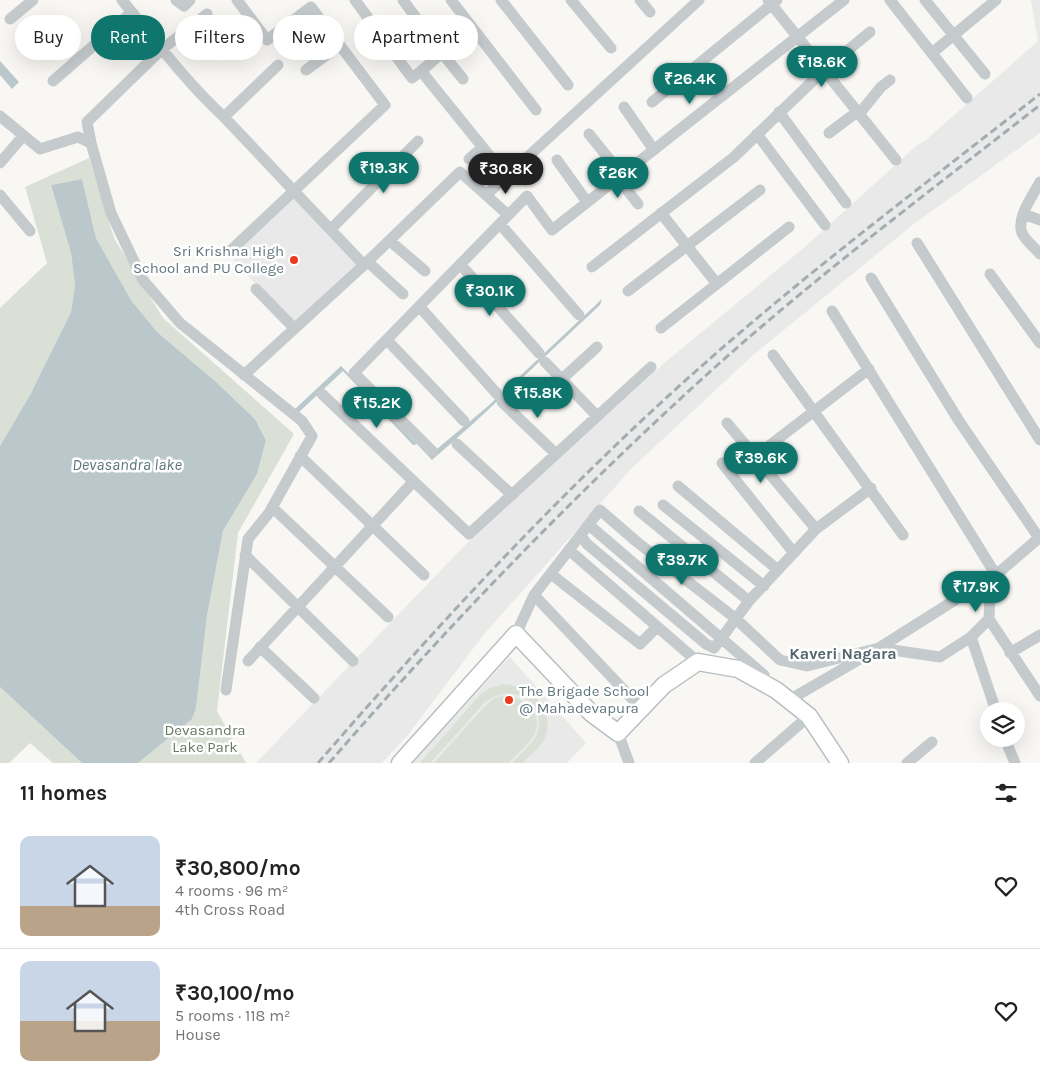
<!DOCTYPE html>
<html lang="en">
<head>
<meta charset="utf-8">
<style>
  body { margin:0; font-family:Karla,sans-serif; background:#f2f2f2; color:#222; height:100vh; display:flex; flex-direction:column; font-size:19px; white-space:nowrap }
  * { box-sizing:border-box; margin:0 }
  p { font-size:16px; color:#767676 }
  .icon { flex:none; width:28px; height:28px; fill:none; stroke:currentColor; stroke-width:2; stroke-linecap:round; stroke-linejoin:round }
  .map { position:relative; height:763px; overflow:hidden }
  .side { display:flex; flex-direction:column; background:#fff; flex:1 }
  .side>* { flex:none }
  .hud { position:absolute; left:15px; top:15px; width:500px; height:45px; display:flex; gap:10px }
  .tools { position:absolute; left:980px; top:702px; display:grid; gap:10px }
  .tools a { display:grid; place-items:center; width:45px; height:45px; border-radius:50%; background:#fff; box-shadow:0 5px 20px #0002; font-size:25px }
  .price { position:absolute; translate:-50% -42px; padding:0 11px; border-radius:18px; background:#0f766e; color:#fff; font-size:16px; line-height:32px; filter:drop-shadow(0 1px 2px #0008) }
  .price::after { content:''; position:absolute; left:50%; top:30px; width:15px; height:11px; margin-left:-8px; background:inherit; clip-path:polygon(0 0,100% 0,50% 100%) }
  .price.on { background:#222; color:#fff }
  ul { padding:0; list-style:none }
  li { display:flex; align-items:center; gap:15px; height:125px; padding:0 20px }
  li+li { border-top:1px solid #e0e0e0 }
  li span { display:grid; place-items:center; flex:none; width:140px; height:100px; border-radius:10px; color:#555 }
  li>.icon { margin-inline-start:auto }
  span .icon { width:60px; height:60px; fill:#fffc; stroke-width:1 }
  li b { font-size:21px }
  h2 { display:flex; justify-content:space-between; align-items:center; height:60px; padding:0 20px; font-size:21px }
  .pill { padding:0 18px; border-radius:22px; background:#fff; box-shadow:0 5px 20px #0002; font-size:18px; line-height:45px }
  .pill.on { background:#0f766e; color:#fff }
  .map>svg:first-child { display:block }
</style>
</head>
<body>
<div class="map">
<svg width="1040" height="763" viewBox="0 0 1040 763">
  <rect width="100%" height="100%" fill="#f8f7f4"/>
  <path fill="#e8e9e8" d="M 1031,0 L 1040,0 L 1040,133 L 915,223 L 752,356 L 632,468 L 485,633 L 407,736 L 382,763 L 256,763 L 469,541 L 663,364 L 806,246 L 916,146 L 927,139 L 1038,41 Z
    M 295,196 L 357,264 L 292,324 L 230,256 Z
    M 510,657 L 586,743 L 567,763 L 412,763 Z"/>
  <path fill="#dae0d5" d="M 89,158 L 114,238 L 163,318 L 294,434 L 238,533 L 217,711 L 246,763 L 138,763 L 192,719 L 196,708 L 207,616 L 223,531 L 257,474 L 266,442 L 255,419 L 215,381 L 157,332 L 131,300 L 96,238 L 82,179 L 51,185 L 71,253 L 75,285 L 71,312 L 30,395 L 0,446 L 0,308 L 47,263 L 25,187 Z
    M 504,684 C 532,687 557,709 544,740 C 540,748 529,756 523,763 L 512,763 C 519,755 531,746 536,736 C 551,706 514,680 485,702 L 430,763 L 420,763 L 479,696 L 490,688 Z
    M 0,687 L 82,763 L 53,763 L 30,743 L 9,763 L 0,763 Z
    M 505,695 C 524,697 546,716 533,736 C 527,746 516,755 508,763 L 434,763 L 487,704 L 495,698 Z"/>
  <path fill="#bac8cb" d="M 0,61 L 19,82 L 12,89 L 0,75 Z
    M 82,179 L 96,238 L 131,300 L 157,332 L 215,381 L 255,419 L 266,441 L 257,474 L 223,531 L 207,616 L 196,708 L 192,719 L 138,763 L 82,763 L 0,687 L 0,446 L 30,395 L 71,312 L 75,285 L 71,253 L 51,185 Z
    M 602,299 L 600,305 L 474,423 L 432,460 L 417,444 L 413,445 L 343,371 L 298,413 L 295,409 L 341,366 L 414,441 L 431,454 L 487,407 Z"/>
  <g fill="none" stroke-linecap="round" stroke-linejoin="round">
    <g stroke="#b7bec1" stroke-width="19">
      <path id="secondary" d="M 400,763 L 516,634 L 591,713 L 618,733 L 664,685 L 698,662 L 738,669 L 776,690 L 809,716 L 840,763"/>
    </g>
    <path stroke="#c5cacc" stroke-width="11" d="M 122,0 C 155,40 186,82 224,117 L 278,65
      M 176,0 L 184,6 L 190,0
      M 355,0 L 412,78 L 421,71
      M 403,0 L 442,53 L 421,71 L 506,176
      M 451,0 L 536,110
      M 501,0 L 568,85
      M 571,0 L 611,48
      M 640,0 L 650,12
      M 768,0 L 896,160
      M 890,0 L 967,98
      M 925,0 L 985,74
      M 10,19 L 33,0
      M 442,53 L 463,79
      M 932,53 L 996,0
      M 306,70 L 340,45
      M 53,81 L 132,12
      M 652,102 L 777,0
      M 624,107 L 654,150
      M 779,112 L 846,203
      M 859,114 L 881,87 L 890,80
      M 0,116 L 40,149 L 78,137 L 91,143 L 111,213 L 143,280 L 180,323 L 302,421 L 312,436 L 269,513 L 248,539 L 226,690
      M 224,117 L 364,265
      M 829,133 L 857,112
      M 589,134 L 622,175
      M 757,134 L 825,225
      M 91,143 L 87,122 L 161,50 L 207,14
      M 469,159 L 482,148
      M 557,160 L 587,202
      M 0,163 L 23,136
      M 618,178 L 638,204
      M 1040,182 C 1033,195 1016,218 1022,233 C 1025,240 1035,248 1040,254
      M 0,195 L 30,231
      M 486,195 L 508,215
      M 661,213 L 717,284
      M 1024,214 L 1040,220
      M 500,224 L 579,315
      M 331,229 L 418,141
      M 390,241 L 425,271
      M 917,243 L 1040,440
      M 228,253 L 385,105 L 311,7 L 267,40 L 237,0
      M 368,262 L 403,294
      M 460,264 L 539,353
      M 592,267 L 734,157 L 824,70 L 870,32
      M 990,274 L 1040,343
      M 871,278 L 959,421 L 1039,538
      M 256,289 L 294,328
      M 628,291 L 760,190
      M 419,306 L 498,395
      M 832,311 L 996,575
      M 661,328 L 789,227
      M 387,340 L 464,421
      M 773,355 L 903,535
      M 545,362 L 597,416
      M 244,375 L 364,265 L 460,172 L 486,195 L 699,0
      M 562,379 L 597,347
      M 322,394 L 469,534 L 651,367
      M 502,402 L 556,454
      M 727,423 L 816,529
      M 457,444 L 512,495
      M 770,445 L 869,369
      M 432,451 L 354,373 L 527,196 L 552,230 L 844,0
      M 300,456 L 424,575
      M 722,463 L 794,553
      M 678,486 L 778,570
      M 663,505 L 764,586
      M 272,507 L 388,617
      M 639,511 L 749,601
      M 589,525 L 764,675 L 767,685
      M 581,536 L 587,544 L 706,644 L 714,648 L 749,601 L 816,529 L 871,488
      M 1040,537 L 996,575 L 990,590 L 989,619 L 1040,696
      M 569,550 L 698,662
      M 245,555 L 353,661
      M 551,574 L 640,644 L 657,627
      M 534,595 L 641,708
      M 516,634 L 534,595 L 600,510 L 637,542 L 735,618 L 780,660 L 807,666 L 879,648 L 940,657 L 971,637 L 989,619
      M 971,637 L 996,711
      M 260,647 L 314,698
      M 1010,653 L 1040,635
      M 248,661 L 413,482
      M 789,700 L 879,648 L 955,600
      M 618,733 L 629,763
      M 1005,739 L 1015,763
      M 755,763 L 809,716
      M 907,763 L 932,742"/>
    <use href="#secondary" stroke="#fff" stroke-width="16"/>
    <path stroke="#a3acb0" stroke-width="3" stroke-dasharray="8 4" stroke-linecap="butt" d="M 318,763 C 437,626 560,492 696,371 C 806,273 924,185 1040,94
      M 329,763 C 446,628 570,499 703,378 C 810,281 926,194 1040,105"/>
  </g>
  <g fill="#ea3a21" stroke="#fff" stroke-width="2">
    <circle cx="294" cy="260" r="5"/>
    <circle cx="509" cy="700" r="5"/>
  </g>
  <g text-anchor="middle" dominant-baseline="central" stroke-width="5" stroke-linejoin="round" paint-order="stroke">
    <g font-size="15" fill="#617781" stroke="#fff" text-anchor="end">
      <text x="284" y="251">Sri Krishna High<tspan x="284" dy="17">School and PU College</tspan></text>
      <text x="519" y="691" text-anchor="start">The Brigade School<tspan x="519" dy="17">@ Mahadevapura</tspan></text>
    </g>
    <g font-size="15" fill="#677960" stroke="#fff">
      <text x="205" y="730">Devasandra<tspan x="205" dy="17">Lake Park</tspan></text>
    </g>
    <g font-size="16" font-style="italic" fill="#5c767c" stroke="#fff">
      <text x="127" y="464">Devasandra lake</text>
    </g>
    <g font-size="16" font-weight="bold" fill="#53646b" stroke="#fff">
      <text x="843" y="653">Kaveri Nagara</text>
    </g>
  </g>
</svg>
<div class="tools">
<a><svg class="icon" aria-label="layers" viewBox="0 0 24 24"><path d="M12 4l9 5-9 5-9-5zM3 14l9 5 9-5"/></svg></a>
</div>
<b class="price" style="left:822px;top:88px">₹18.6K</b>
<b class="price" style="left:690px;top:105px">₹26.4K</b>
<b class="price" style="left:384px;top:194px">₹19.3K</b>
<b class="price on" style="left:506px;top:195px">₹30.8K</b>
<b class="price" style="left:618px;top:199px">₹26K</b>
<b class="price" style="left:490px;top:317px">₹30.1K</b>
<b class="price" style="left:538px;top:419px">₹15.8K</b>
<b class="price" style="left:377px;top:429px">₹15.2K</b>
<b class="price" style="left:761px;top:484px">₹39.6K</b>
<b class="price" style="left:682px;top:586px">₹39.7K</b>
<b class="price" style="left:976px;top:613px">₹17.9K</b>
<div class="hud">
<a class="pill">Buy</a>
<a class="pill on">Rent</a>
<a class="pill">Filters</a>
<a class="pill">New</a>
<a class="pill">Apartment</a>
</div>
</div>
<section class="side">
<h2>11 homes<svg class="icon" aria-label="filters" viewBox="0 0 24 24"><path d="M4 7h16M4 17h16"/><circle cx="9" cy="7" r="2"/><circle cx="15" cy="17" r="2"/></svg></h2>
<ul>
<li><span style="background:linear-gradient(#c9d6e8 70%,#b9a48a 0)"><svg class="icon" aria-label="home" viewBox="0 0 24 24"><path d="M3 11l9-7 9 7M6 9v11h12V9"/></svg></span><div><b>₹30,800/mo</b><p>4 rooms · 96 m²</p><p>4th Cross Road</p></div><svg class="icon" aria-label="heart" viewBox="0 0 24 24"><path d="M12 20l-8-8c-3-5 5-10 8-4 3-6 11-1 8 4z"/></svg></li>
<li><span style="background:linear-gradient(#c9d6e8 60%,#b9a48a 0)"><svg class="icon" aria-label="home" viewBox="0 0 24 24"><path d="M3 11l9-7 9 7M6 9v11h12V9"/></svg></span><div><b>₹30,100/mo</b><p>5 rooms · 118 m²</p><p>House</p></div><svg class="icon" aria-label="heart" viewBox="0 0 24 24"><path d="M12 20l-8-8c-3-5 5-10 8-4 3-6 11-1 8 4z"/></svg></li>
</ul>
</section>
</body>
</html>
